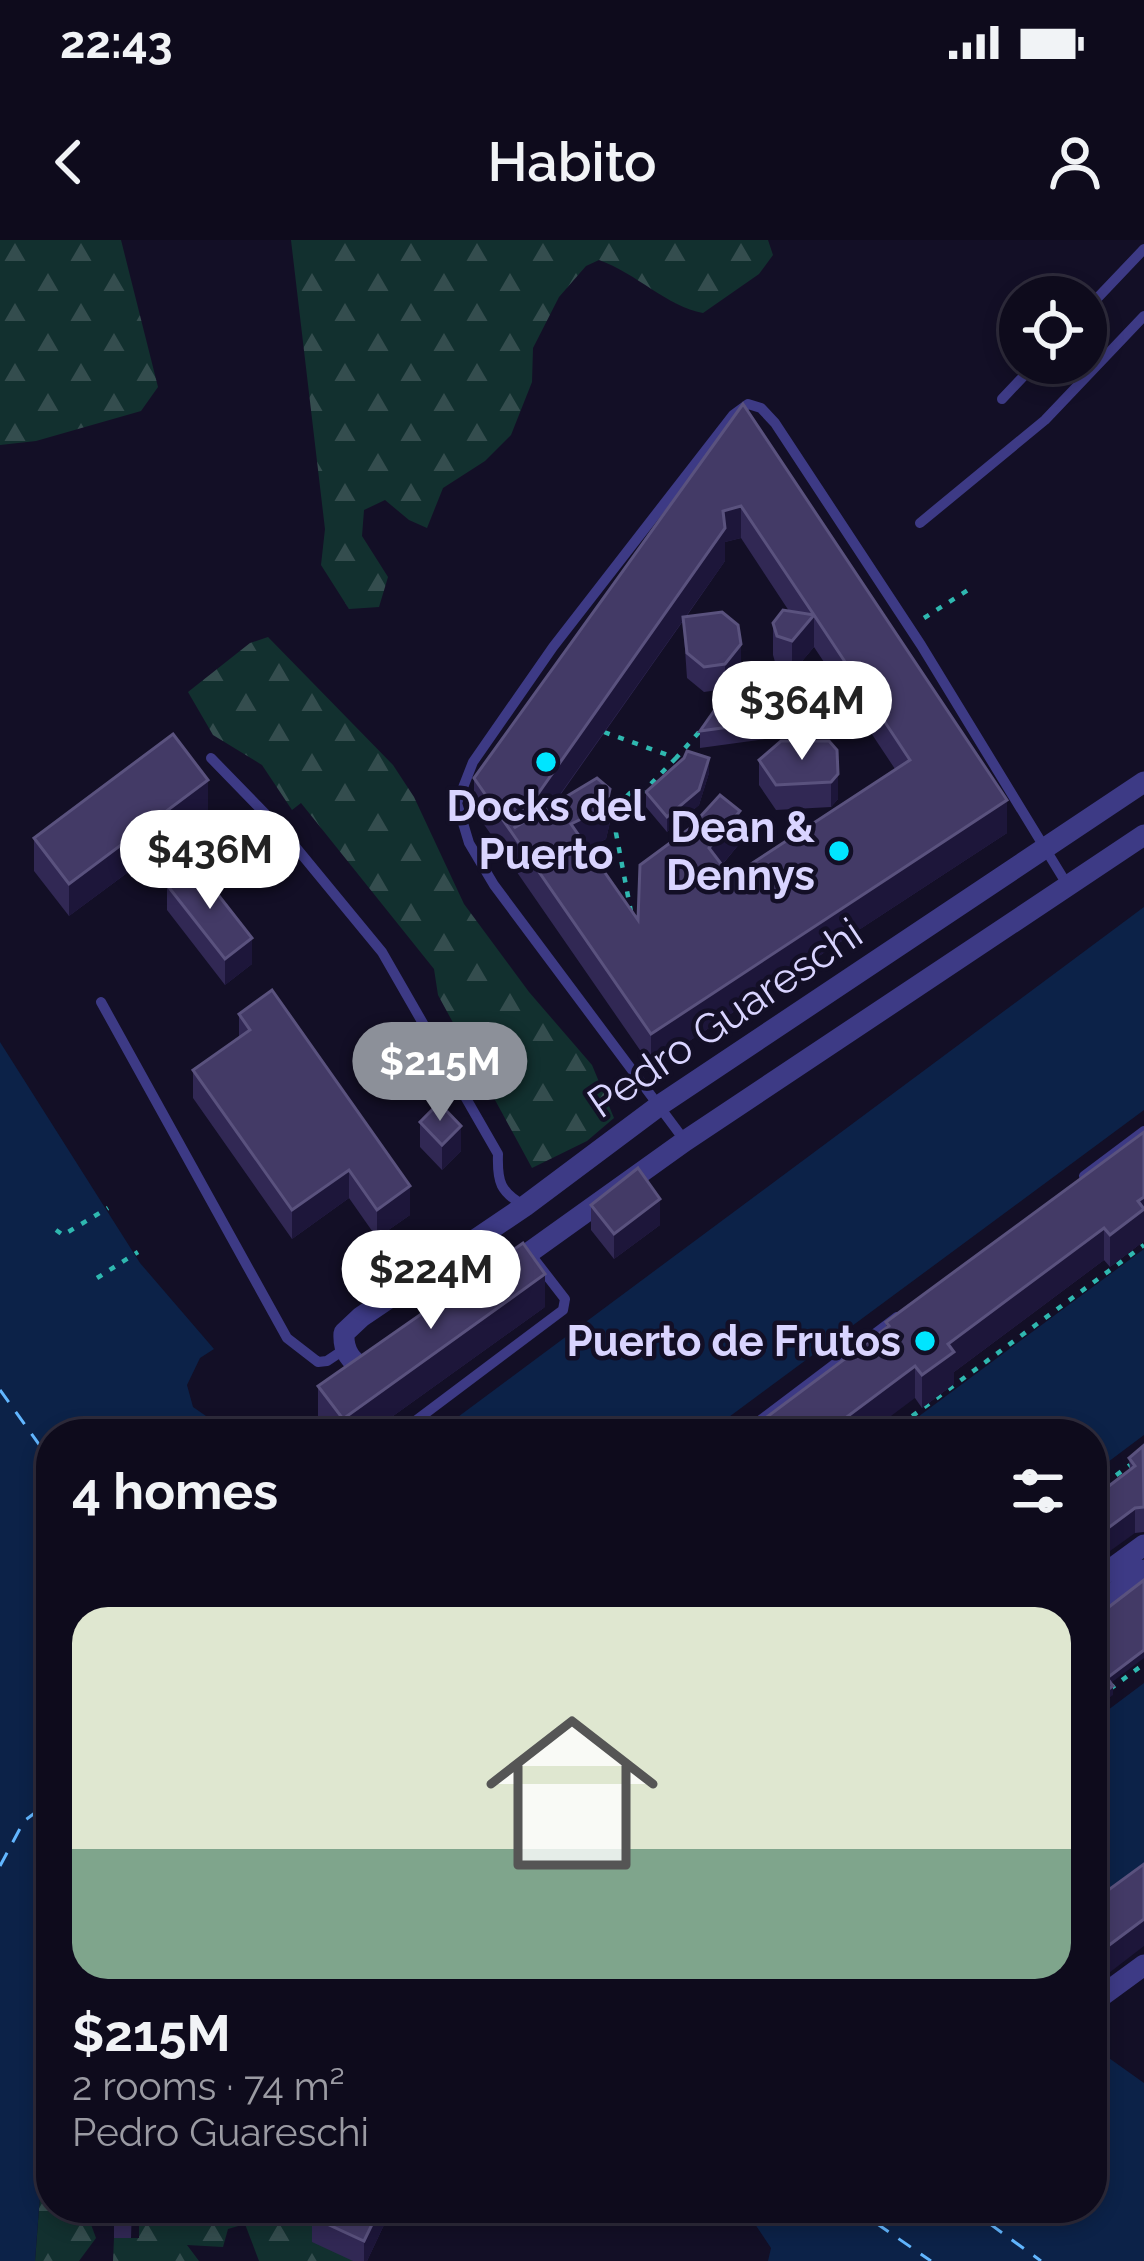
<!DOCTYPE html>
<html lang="en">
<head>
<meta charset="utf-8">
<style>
  body { margin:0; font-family:Raleway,sans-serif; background:#171425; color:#f1f3f6; height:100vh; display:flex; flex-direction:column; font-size:45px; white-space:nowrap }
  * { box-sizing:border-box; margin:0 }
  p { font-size:39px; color:#9b9ba3 }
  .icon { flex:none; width:66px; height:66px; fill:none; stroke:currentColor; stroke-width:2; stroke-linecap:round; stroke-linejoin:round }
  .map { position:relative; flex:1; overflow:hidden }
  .sheet { position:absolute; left:36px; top:1179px; width:1071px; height:804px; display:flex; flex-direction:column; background:#0e0b1c; border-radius:48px; box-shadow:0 6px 18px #0003,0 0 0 3px #2e2b3b }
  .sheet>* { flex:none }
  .controls { position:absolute; left:999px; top:36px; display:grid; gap:24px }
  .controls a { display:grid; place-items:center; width:108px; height:108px; border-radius:50%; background:#0e0b1c; box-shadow:0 6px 18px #0003,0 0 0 3px #2e2b3b; font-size:60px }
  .price { position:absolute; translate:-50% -102px; padding:0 27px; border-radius:42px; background:#fff; color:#222; font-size:39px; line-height:78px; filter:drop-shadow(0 3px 6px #0008) }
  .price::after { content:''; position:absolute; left:50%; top:72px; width:36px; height:27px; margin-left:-18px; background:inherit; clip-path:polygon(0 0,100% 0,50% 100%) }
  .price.on { background:#8c9099; color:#fff }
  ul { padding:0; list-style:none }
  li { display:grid; align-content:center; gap:24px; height:636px; padding:0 36px }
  li span { display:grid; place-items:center; height:372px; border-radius:36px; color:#555 }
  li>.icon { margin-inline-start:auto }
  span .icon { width:216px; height:216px; fill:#fffc; stroke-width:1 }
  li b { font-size:51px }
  h2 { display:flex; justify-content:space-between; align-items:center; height:144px; padding:0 36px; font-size:51px }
  .status { display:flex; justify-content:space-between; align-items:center; height:84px; padding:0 60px; background:#0e0b1c; direction:ltr }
  .status svg { height:33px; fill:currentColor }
  header { display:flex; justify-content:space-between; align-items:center; height:156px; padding:0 36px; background:#0e0b1c; font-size:54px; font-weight:600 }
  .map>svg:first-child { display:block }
</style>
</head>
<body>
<div class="status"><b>22:43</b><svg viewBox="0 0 49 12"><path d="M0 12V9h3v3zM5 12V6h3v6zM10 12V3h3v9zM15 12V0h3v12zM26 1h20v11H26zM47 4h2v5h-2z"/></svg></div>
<header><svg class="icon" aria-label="back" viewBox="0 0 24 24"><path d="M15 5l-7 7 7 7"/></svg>Habito<svg class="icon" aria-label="person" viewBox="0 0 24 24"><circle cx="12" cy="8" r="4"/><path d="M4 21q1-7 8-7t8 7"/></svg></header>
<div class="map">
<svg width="1144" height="2021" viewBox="0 0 1144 2021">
  <defs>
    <pattern id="forest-firs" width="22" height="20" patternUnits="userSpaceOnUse" patternTransform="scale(3)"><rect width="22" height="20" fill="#12302f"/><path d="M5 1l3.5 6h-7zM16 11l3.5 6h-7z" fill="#344d4e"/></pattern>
  </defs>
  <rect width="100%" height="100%" fill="#130f26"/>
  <path fill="url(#forest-firs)" d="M 0,0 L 121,0 L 158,147 L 141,171 L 36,201 L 0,205 Z
    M 291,0 L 768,0 L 773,15 L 759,34 L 703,73 C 668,67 636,33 599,20 L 586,26 L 559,57 L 533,108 L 532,142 L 511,195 L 485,221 L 443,248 L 427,288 L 409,280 L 385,260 L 364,270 L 362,296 L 388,337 L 379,367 L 349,369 L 321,325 L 325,289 Z
    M 268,397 L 393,525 L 414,557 L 464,664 L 529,752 L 592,825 L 614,878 L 587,901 L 532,928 L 438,755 L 434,729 L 301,563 L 292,570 L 262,525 L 213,495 L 188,452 L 250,403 Z
    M 51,1812 L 51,1968 L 85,1968 L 96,1998 L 79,2021 L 35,2021 Z
    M 139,1968 L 328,1968 L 353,2021 L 259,2021 L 245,1984 L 228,1989 L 223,2007 L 187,2005 L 199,2021 L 113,2021 L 114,1998 L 139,1998 Z"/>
  <path fill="#0c2248" d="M 1144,667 L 1144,870 L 706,1194 L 435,1194 Z
    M 0,802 L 140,1023 L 214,1109 L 200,1118 L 187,1145 L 193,1167 L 232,1194 L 51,1194 L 51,1811 L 35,2021 L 0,2021 Z
    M 1144,1009 L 1144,1195 L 1092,1234 L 1092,1194 L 895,1194 Z
    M 1144,1443 L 1144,1634 L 1092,1674 L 1092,1482 Z
    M 1092,1806 L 1144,1843 L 1144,2021 L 768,2021 L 771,2008 L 751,1978 L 732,1968 L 1092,1968 Z"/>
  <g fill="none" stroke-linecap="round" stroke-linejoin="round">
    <path stroke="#62b6ff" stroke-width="3" stroke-dasharray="15 12" stroke-linecap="butt" d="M 0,1150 L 51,1221
      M 0,1626 L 24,1581 L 51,1561
      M 854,1968 L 931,2021
      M 968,1968 L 1041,2021"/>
    <path stroke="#2fb8b0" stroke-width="4.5" stroke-dasharray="6 9" stroke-linecap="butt" d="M 924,378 L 968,350
      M 717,473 L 729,460 L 830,431
      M 604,492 L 676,518 L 701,490
      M 631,672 L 616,593 L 617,566 L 630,553 L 644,551 L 676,518
      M 56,990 L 63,995 L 108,968
      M 97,1038 L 138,1012
      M 888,1194 L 1144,1005
      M 1092,1253 L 1130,1225
      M 1110,1449 L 1144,1424"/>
    <path stroke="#3d3a85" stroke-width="10" d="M 1086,70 L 1144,9
      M 1002,159 L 1036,123
      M 920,283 L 1045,180 L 1144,76
      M 211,518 L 284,593 L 382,712 L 498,914 C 497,942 500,952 525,966
      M 101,762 L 287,1098 L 318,1122 L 327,1121 L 345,1109
      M 685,901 L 494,645 L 469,603 L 457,563 L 473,522 L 553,407 L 733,175 L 748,164 L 761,168 L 775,183 L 921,405 L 1068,646
      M 1084,936 L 1144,891
      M 398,1194 L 563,1070 L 565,1059 L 531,1015
      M 742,1194 L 897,1077"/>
    <path stroke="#3d3a85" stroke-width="21" d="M 509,1027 L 685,901 L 1144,595
      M 377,1122 L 364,1128 C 349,1121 343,1109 344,1093 L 361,1077 L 525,966 L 660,865 L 1144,542
      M 1092,1343 L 1144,1305
      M 1092,1370 L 1144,1330
      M 1103,1755 L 1144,1725"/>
  </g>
  <path fill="#312854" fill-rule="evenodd" d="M 743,164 L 1007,593 L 651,826 L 474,570 L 474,538 ZM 741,298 L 789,371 L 773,383 L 773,415 L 777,429 L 792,433 L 814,407 L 895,529 L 731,637 L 722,625 L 740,603 L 638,680 L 588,608 L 606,599 L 610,582 L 554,564 L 683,381 L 687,438 L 704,452 L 725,449 L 741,429 L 686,377 L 725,321 L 725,302 Z
    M 764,472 L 765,499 L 700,508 L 700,491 Z
    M 837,510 L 838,559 L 831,567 L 776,570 L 759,545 L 759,520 Z
    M 709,533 L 699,565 L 667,592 L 646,567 L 646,552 Z
    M 208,573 L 69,676 L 34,631 L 34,598 Z
    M 167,645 L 252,724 L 225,745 L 167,670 Z
    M 239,774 L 410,975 L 377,998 L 349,958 L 292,999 L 193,858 L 193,830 L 239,798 Z
    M 420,882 L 461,911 L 442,930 L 420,907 Z
    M 1144,892 L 1144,1001 L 1110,1027 L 1104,1020 L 954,1132 L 954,1144 L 922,1168 L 915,1158 L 886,1089 L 886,1082 Z
    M 591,965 L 660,985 L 614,1019 L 591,990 Z
    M 545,1067 L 368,1194 L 329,1194 L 318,1179 L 318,1146 Z
    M 1144,1207 L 1144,1292 L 1135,1293 L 1129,1218 Z
    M 132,1968 L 131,1998 L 114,1998 L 114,1981 Z
    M 316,1968 L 392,1968 L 367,2021 L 353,2021 L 312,2002 L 312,1977 Z"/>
  <path fill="#1d163a" d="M 741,266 L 741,298 L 725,302 L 725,321 L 522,608 L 514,588 L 723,271 Z
    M 814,375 L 814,407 L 792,433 L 792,401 Z
    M 741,404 L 741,429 L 725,449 L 725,424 Z
    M 709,518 L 709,533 L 699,565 L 667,592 L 667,577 Z
    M 838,534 L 838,559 L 831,567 L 831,542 Z
    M 208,540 L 208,573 L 69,676 L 69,644 Z
    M 610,549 L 610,582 L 606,599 L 571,616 L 571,584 Z
    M 1007,560 L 1007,593 L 651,826 L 651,794 Z
    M 740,571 L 740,603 L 709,640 L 709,608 Z
    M 252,698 L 252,724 L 225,745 L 225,719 Z
    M 461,886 L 461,911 L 442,930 L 442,905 Z
    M 349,930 L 349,958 L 292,999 L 292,970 Z
    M 410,946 L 410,975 L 377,998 L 377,970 Z
    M 1144,957 L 1144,1001 L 1110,1027 L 1110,995 L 1138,961 Z
    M 660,959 L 660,985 L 614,1019 L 614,994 Z
    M 1104,988 L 1104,1020 L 954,1132 L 954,1144 L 922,1168 L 922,1135 L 948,1104 Z
    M 545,1034 L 545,1067 L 368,1194 L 343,1194 L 343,1179 Z
    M 915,1126 L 915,1158 L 867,1194 L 824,1194 Z
    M 1135,1268 L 1135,1293 L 1092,1324 L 1092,1300 Z
    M 1144,1410 L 1144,1418 L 1107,1446 L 1107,1438 Z
    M 1113,1446 L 1113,1455 L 1092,1470 L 1092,1461 Z
    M 1144,1679 L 1144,1706 L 1092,1746 L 1092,1718 L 1094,1715 Z
    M 380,1968 L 392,1968 L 367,2021 L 364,2021 L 364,2001 Z"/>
  <path fill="#433a66" stroke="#5a527e" stroke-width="3" fill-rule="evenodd" d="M 743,164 L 1007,560 L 651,794 L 474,538 ZM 741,266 L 814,375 L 783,370 L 773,383 L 777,396 L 792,401 L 814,375 L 910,520 L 731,637 L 709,608 L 740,571 L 720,555 L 689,589 L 640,625 L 638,680 L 571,584 L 606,567 L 610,549 L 597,538 L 514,588 L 725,288 L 723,271 Z
    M 722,372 L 738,385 L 741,404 L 725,424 L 704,427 L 687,413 L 683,377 Z
    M 714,471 L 764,472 L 765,482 L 700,491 Z
    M 173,494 L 208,540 L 69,644 L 34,598 Z
    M 781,501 L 829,501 L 837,510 L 838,534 L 831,542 L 776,545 L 759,520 Z
    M 687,511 L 709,518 L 699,550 L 667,577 L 646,552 L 684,518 Z
    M 194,624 L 252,698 L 225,719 L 167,645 Z
    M 272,750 L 410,946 L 377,970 L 349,930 L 292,970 L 193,830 L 250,790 L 239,774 Z
    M 439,863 L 461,886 L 442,905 L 420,882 Z
    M 1144,892 L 1144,957 L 1138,961 L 1144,969 L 1110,995 L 1104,988 L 948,1104 L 954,1112 L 922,1135 L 915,1126 L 824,1194 L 744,1194 L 889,1086 L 886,1082 Z
    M 638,928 L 660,959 L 614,994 L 591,965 Z
    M 523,1003 L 545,1034 L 343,1179 L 318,1146 Z
    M 1143,1206 L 1144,1267 L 1135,1268 L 1092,1300 L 1092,1259 L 1135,1226 L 1129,1218 Z
    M 1144,1340 L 1144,1410 L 1107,1438 L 1113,1446 L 1092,1461 L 1092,1375 L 1101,1373 Z
    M 1144,1624 L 1144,1679 L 1092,1718 L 1092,1662 Z
    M 115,1968 L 131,1968 L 131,1981 L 114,1981 Z
    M 316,1968 L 380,1968 L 364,2001 L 312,1977 Z"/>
  <g fill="#00e5ff" stroke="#130f26" stroke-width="4.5">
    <circle cx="546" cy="522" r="12"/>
    <circle cx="839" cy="611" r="12"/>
    <circle cx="925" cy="1101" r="12"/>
  </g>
  <g text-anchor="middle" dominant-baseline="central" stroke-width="9" stroke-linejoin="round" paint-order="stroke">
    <g font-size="42" font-weight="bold" fill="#d9d4ff" stroke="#130f26" text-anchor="end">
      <text x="546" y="566" text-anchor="middle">Docks del<tspan x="546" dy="48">Puerto</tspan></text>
      <text x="815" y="587">Dean &amp;<tspan x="815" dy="48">Dennys</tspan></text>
      <text x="901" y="1101">Puerto de Frutos</text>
    </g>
    <g font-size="42" fill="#d9d4ff" stroke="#130f26">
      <text transform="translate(725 778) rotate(-34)">Pedro Guareschi</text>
    </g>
  </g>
</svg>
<div class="controls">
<a><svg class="icon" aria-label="locate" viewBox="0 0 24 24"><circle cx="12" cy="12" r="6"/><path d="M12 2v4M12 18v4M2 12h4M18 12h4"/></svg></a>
</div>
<b class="price" style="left:802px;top:523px">$364M</b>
<b class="price" style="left:210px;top:672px">$436M</b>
<b class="price on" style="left:440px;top:884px">$215M</b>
<b class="price" style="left:431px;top:1092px">$224M</b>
<section class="sheet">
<h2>4 homes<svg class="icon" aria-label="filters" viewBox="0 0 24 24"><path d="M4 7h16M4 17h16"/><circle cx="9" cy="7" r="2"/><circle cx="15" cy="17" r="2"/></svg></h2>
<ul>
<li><span style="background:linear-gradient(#dfe7d0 65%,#7fa58c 0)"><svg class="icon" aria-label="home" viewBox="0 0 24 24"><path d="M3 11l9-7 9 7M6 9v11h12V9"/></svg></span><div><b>$215M</b><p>2 rooms · 74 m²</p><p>Pedro Guareschi</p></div></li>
</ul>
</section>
</div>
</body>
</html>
